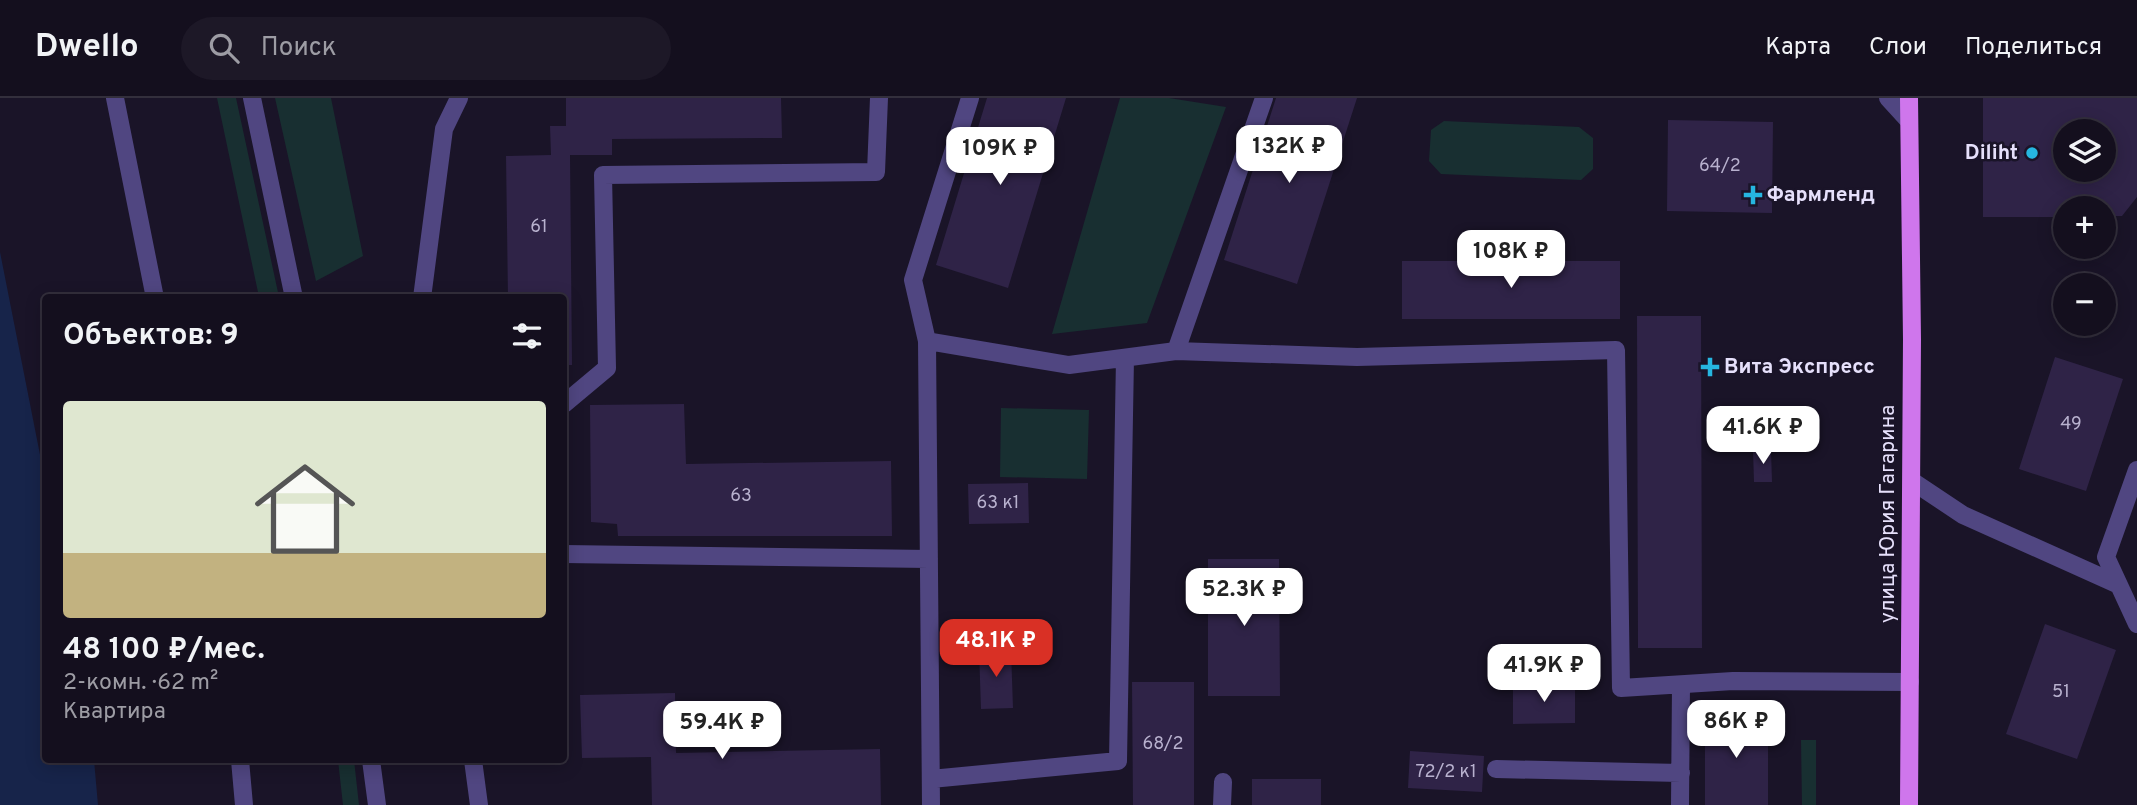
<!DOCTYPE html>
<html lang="ru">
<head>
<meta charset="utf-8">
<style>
  body { margin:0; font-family:Overpass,sans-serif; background:#1d1827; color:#f1f3f6; height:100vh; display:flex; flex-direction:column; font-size:26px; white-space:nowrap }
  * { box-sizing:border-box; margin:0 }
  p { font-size:23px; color:#9d9ca4 }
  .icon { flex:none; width:38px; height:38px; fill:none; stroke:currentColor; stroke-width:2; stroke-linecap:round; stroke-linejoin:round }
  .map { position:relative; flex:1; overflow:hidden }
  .details { position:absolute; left:42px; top:196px; width:525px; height:469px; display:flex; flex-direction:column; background:#140f1e; border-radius:7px; box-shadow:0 4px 18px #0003,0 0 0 2px #332f3c }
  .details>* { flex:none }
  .buttons { position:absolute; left:2053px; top:21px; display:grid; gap:14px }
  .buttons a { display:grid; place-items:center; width:63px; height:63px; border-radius:50%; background:#140f1e; box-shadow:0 4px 18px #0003,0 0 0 2px #332f3c; font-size:35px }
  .price { position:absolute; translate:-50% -60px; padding:0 16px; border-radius:14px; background:#fff; color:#222; font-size:23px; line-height:46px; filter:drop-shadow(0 2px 4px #0008) }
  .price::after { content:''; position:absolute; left:50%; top:42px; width:21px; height:16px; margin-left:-10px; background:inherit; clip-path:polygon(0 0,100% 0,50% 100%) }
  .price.active { background:#d93025; color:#fff }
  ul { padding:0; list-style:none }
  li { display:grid; align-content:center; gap:14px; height:371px; padding:0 21px }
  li+li { border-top:2px solid #332f3c }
  li span { display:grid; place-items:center; height:217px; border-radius:7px; color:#555 }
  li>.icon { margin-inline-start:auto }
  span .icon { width:126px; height:126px; fill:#fffc; stroke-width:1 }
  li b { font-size:30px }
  h2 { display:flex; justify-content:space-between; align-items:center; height:84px; padding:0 21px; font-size:30px }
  header { display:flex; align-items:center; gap:42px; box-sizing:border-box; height:98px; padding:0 35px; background:#140f1e; border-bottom:2px solid #332f3c }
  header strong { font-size:33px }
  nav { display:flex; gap:38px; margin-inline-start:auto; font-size:24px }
  .search { width:490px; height:63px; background:#1d1827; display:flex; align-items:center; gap:18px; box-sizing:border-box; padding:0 24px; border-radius:38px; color:#9d9ca4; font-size:26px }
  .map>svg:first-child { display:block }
</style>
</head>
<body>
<header>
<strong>Dwello</strong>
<div class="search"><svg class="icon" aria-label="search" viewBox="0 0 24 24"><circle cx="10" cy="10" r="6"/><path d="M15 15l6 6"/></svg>Поиск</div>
<nav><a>Карта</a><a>Слои</a><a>Поделиться</a></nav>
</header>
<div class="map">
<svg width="2137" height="707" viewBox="0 0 2137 707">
  <rect width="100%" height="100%" fill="#1a1428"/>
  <path fill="#182f31" d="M 217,0 L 236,0 L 279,199 L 259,199 Z
    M 275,0 L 331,0 L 363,158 L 316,183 Z
    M 1120,0 L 1169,0 L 1226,9 L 1147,225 L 1052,236 Z
    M 1444,23 L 1579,29 L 1593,40 L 1593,71 L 1581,82 L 1441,76 L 1429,63 L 1431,32 Z
    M 1001,310 L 1089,312 L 1087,381 L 1000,379 Z
    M 1801,642 L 1816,642 L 1816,707 L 1802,707 Z
    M 338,662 L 354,662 L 359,707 L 343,707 Z"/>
  <path fill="#17244a" d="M 0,154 L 45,382 L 46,662 L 94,662 L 98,707 L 0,707 Z"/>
  <path fill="#2f2347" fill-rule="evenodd" d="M 566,0 L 781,0 L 782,40 L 612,41 L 612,57 L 570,57 L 572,267 L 564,267 L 564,200 L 508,200 L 506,58 L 551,57 L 550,28 L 566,28 Z
    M 987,0 L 1066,0 L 1008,190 L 936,167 Z
    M 1276,0 L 1357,0 L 1297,186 L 1224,162 Z
    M 1983,0 L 2137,0 L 2137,99 L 2122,118 L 2104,118 L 2104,110 L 2065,110 L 2065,119 L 1983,119 ZM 2065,33 L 2104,33 L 2104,72 L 2065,72 Z
    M 1668,22 L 1773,24 L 1772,115 L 1667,113 Z
    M 1402,163 L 1620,163 L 1620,221 L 1402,221 Z
    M 1637,218 L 1701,218 L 1702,550 L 1638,550 Z
    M 2055,259 L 2123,281 L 2086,393 L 2019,371 Z
    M 684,306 L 686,366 L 891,363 L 892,438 L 618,438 L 617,426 L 591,424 L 590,307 Z
    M 1753,352 L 1771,352 L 1772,384 L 1754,384 Z
    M 1028,385 L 1029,425 L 969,426 L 968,386 Z
    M 1208,461 L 1279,461 L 1280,598 L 1208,598 Z
    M 2045,526 L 2116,552 L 2077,661 L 2006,636 Z
    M 979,552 L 1011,552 L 1013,610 L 981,611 Z
    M 1132,584 L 1194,584 L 1194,707 L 1133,707 Z
    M 1513,586 L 1575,586 L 1575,625 L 1513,626 Z
    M 675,595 L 676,655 L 880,651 L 881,707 L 652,707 L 651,659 L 582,660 L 580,597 Z
    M 1705,617 L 1768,618 L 1768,707 L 1705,707 Z
    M 1410,653 L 1484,658 L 1482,694 L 1408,690 Z
    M 1252,681 L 1321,681 L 1321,707 L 1252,707 Z"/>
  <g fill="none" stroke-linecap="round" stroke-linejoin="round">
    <path stroke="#504681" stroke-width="18" d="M 115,0 L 155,200
      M 252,0 L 294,200
      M 1888,0 L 1909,23
      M 422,200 L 444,31 L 459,0
      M 927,243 L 1069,267 L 1176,253 L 1357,259 L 1616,252 L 1621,590 L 1733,583 L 1910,584
      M 1176,253 L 1264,0
      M 564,306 L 607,270 L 603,77 L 876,74 L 879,0
      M 2137,372 L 2106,459 L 2137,526
      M 1912,383 L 1963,417 L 2119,487
      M 564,456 L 929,461
      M 240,662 L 244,707
      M 371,662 L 377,707
      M 473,662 L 479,707
      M 1496,671 L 1681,675
      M 931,681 L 1118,663 L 1125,260
      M 931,707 L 927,243 L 913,182 L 970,0
      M 1222,707 L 1223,684
      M 1680,707 L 1681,587"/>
    <path stroke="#cf76ec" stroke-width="18" d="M 1909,707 L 1912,241 L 1909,0"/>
  </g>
  <g fill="#26b6e0" stroke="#1a1428" stroke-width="2.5">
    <circle cx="2032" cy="55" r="7"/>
    <path d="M1749.5 86.5h7v7h7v7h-7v7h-7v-7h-7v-7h7z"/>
    <path d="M1706.5 258.5h7v7h7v7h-7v7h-7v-7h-7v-7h7z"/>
  </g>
  <g text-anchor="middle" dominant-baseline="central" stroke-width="5" stroke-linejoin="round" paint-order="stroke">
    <g font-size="18" fill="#b8b1ce">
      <text x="1720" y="68">64/2</text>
      <text x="539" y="129">61</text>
      <text x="2071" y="326">49</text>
      <text x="741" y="398">63</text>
      <text x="998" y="405">63 к1</text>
      <text x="2061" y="594">51</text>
      <text x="1163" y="646">68/2</text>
      <text x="1446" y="674">72/2 к1</text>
    </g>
    <g font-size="21" font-weight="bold" fill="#e6e0fb" stroke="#1a1428" text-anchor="start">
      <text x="2018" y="55" text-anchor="end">Diliht</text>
      <text x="1767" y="97">Фармленд</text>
      <text x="1724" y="269">Вита Экспресс</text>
    </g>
    <g font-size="21" fill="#e6e0fb" stroke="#1a1428">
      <text transform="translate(1888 416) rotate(-90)">улица Юрия Гагарина</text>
    </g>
  </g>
</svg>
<div class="buttons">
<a><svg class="icon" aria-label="layers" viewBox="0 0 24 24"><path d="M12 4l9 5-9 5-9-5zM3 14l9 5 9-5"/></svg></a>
<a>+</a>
<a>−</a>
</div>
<b class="price" style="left:1289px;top:87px">132K ₽</b>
<b class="price" style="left:1000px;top:89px">109K ₽</b>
<b class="price" style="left:1511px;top:192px">108K ₽</b>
<b class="price" style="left:1763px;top:368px">41.6K ₽</b>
<b class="price" style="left:1244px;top:530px">52.3K ₽</b>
<b class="price active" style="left:996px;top:581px">48.1K ₽</b>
<b class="price" style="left:1544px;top:606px">41.9K ₽</b>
<b class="price" style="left:1736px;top:662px">86K ₽</b>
<b class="price" style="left:722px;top:663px">59.4K ₽</b>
<section class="details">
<h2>Объектов: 9<svg class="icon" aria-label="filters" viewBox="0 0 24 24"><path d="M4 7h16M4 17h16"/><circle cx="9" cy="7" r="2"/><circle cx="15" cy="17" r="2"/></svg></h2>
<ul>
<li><span style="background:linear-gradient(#dfe7d0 70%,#c2b280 0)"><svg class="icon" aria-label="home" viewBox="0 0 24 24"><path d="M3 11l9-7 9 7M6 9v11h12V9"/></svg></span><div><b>48 100 ₽/мес.</b><p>2-комн. · 62 m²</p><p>Квартира</p></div></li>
</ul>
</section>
</div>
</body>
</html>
